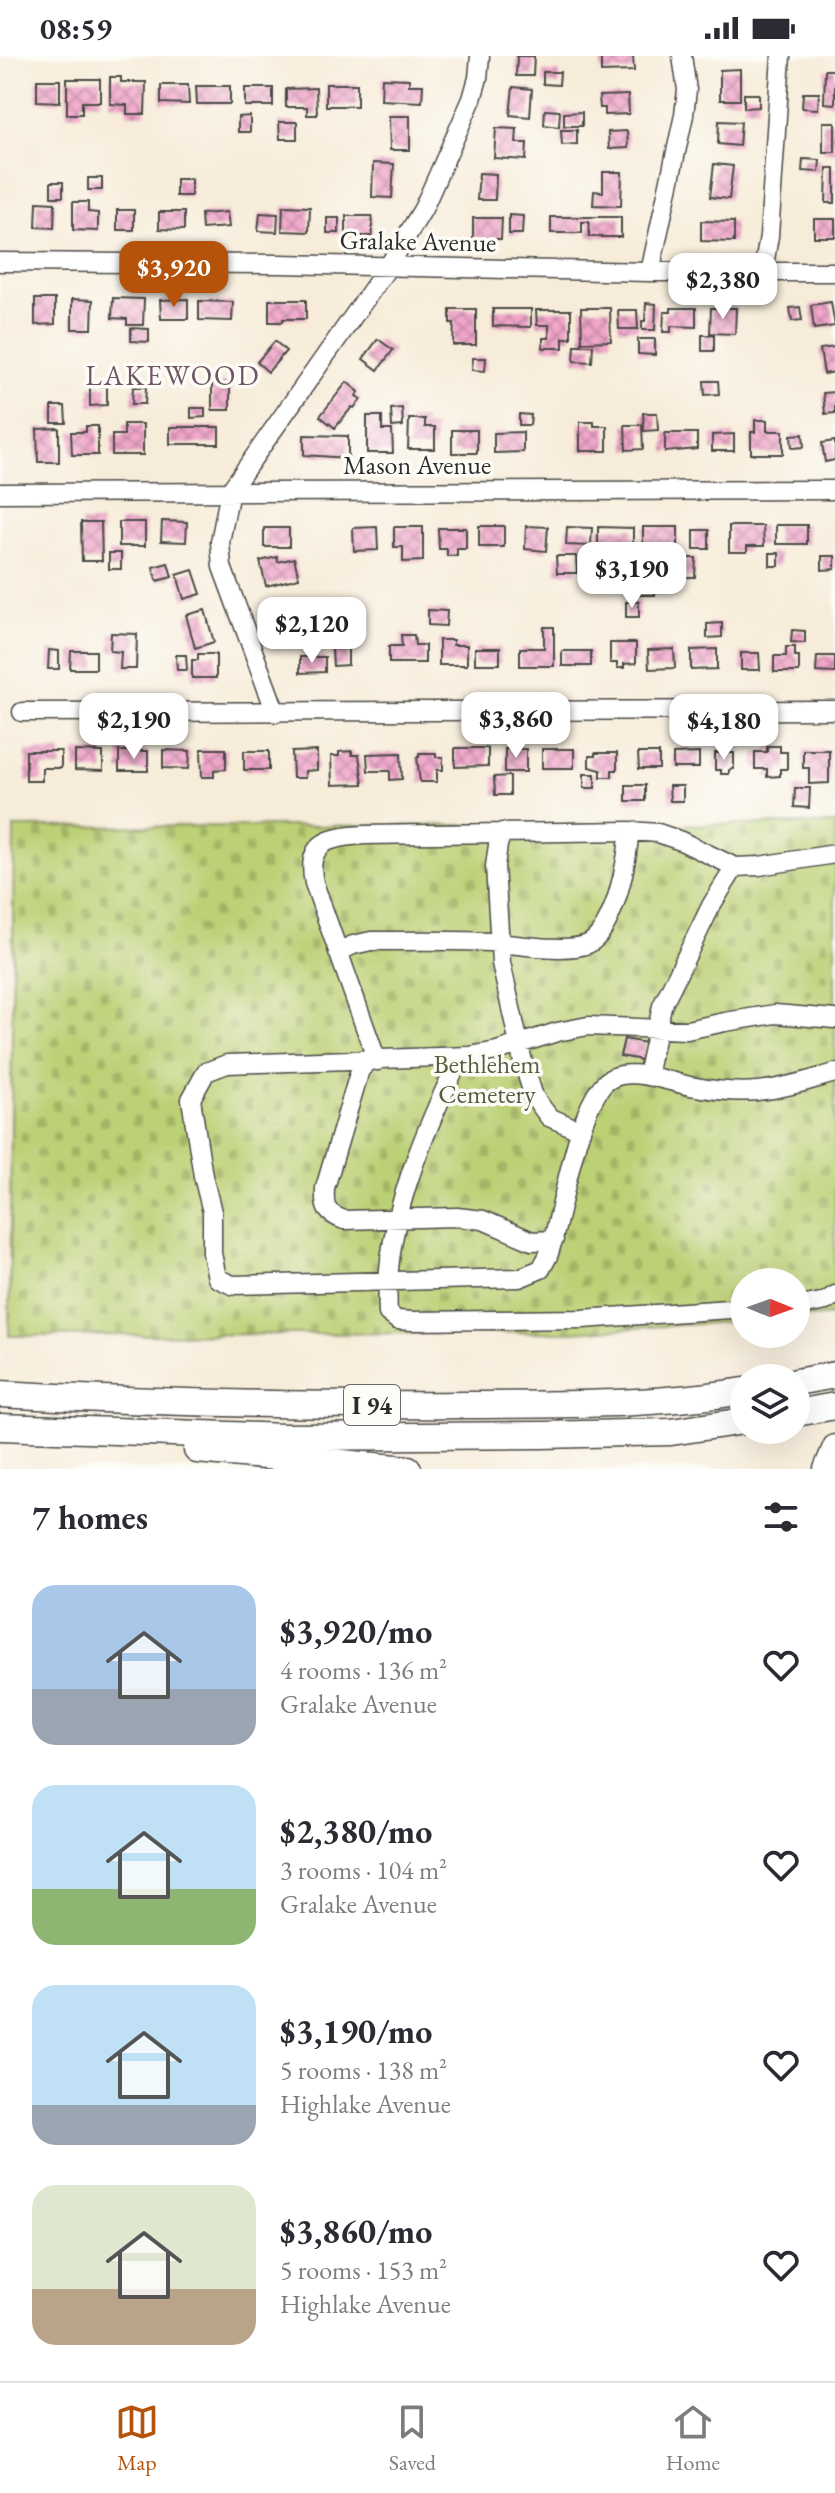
<!DOCTYPE html>
<html lang="en">
<head>
<meta charset="utf-8">
<style>
  body { margin:0; font-family:"EB Garamond",serif; background:#f7f7f7; color:#2b2b33; height:100vh; display:flex; flex-direction:column; font-size:30px; white-space:nowrap }
  * { box-sizing:border-box; margin:0 }
  p { font-size:26px; color:#7c7c81 }
  .icon { flex:none; width:44px; height:44px; fill:none; stroke:currentColor; stroke-width:2; stroke-linecap:round; stroke-linejoin:round }
  .map { position:relative; height:1413px; overflow:hidden }
  .panel { display:flex; flex-direction:column; background:#fff; flex:1 }
  .panel>* { flex:none }
  .needle { width:52px; rotate:91deg }
  .controls { position:absolute; left:730px; top:1212px; display:grid; gap:16px }
  .controls a { display:grid; place-items:center; width:80px; height:80px; border-radius:50%; background:#fff; box-shadow:0 8px 32px #0002; font-size:40px }
  .price { position:absolute; translate:-50% -68px; padding:0 18px; border-radius:16px; background:#fff; color:#222; font-size:26px; line-height:52px; filter:drop-shadow(0 2px 4px #0008) }
  .price::after { content:''; position:absolute; left:50%; top:48px; width:24px; height:18px; margin-left:-12px; background:inherit; clip-path:polygon(0 0,100% 0,50% 100%) }
  .price.active { background:#b45309; color:#fff }
  ul { padding:0; list-style:none }
  li { display:flex; align-items:center; gap:24px; height:200px; padding:0 32px }
  li span { display:grid; place-items:center; flex:none; width:224px; height:160px; border-radius:24px; color:#555 }
  li>.icon { margin-inline-start:auto }
  span .icon { width:96px; height:96px; fill:#fffc; stroke-width:1 }
  li b { font-size:34px }
  h2 { display:flex; justify-content:space-between; align-items:center; height:96px; padding:0 32px; font-size:34px }
  .status { display:flex; justify-content:space-between; align-items:center; height:56px; padding:0 40px; background:#fff; direction:ltr }
  .status svg { height:22px; fill:currentColor }
  .dock { display:flex; justify-content:space-around; align-items:center; height:112px; border-top:2px solid #e1e1e2; background:#fff; font-size:22px; color:#7c7c81 }
  .dock a { display:grid; justify-items:center; gap:4px }
  .dock .active { color:#b45309 }
  .map>svg:first-child { display:block }
</style>
</head>
<body>
<div class="status"><b>08:59</b><svg viewBox="0 0 49 12"><path d="M0 12V9h3v3zM5 12V6h3v6zM10 12V3h3v9zM15 12V0h3v12zM26 1h20v11H26zM47 4h2v5h-2z"/></svg></div>
<div class="map">
<svg width="835" height="1413" viewBox="0 0 835 1413">
  <defs>
    <pattern id="cemetery-stones" width="16" height="16" patternUnits="userSpaceOnUse" patternTransform="scale(2)"><rect width="16" height="16" fill="#bcd074"/><path d="M2 7V4a2 2 0 0 1 4 0v3zM10 15v-3a2 2 0 0 1 4 0v3z" fill="#a2b365"/></pattern>
    <pattern id="building-cross-hatch" width="8" height="8" patternUnits="userSpaceOnUse" patternTransform="scale(2)"><rect width="8" height="8" fill="#f1a6ca"/><path d="M0 0l8 8M0 8l8-8" fill="none" stroke="#c387a4"/></pattern>
  </defs>
  <rect width="100%" height="100%" fill="#fdfcf7"/>
  <filter id="ink" filterUnits="userSpaceOnUse"><feTurbulence type="fractalNoise" baseFrequency=".0125" numOctaves="2"/><feDisplacementMap in="SourceGraphic" scale="16" xChannelSelector="R" yChannelSelector="G"/><feConvolveMatrix kernelMatrix="1 2 1 2 8 2 1 2 1" color-interpolation-filters="sRGB"/></filter>
  <filter id="wash" filterUnits="userSpaceOnUse"><feTurbulence type="fractalNoise" baseFrequency=".006" numOctaves="4" result="noise"/><feDisplacementMap in="SourceGraphic" scale="32" xChannelSelector="R" yChannelSelector="G"/><feGaussianBlur stdDeviation="1.8" result="paint"/><feColorMatrix in="noise" values="0 0 0 0 0 0 0 0 0 0 0 0 0 0 0 0 0 1.4 0 .05"/><feComposite in="paint" operator="in"/></filter>
  <g filter="url(#wash)">
    <rect width="100%" height="100%" fill="#f7ecd9"/>
    <path fill="url(#cemetery-stones)" stroke="#747e50" stroke-width="2" d="M 835,768 L 835,1259 L 796,1262 L 796,1226 L 744,1226 L 744,1265 L 569,1276 L 9,1280 L 14,771 Z"/>
    <g id="blocks">
      <path fill="url(#building-cross-hatch)" d="M 517,0 L 534,0 L 533,20 L 516,20 Z
        M 601,0 L 633,0 L 634,15 L 601,16 Z
        M 740,13 L 740,44 L 720,44 L 720,14 Z
        M 825,14 L 835,14 L 835,48 L 824,47 Z
        M 543,16 L 560,16 L 559,29 L 543,28 Z
        M 110,21 L 121,21 L 121,26 L 146,26 L 145,58 L 127,58 L 127,49 L 110,48 Z
        M 382,22 L 409,23 L 409,29 L 423,29 L 422,46 L 381,44 Z
        M 67,23 L 100,23 L 100,46 L 82,46 L 82,58 L 67,58 Z
        M 37,24 L 60,24 L 60,46 L 37,45 Z
        M 326,28 L 357,28 L 357,50 L 326,50 Z
        M 161,29 L 188,29 L 189,48 L 161,47 Z
        M 196,30 L 230,30 L 230,48 L 197,48 Z
        M 513,31 L 532,33 L 530,61 L 510,59 Z
        M 245,32 L 273,32 L 273,50 L 245,50 Z
        M 316,32 L 317,59 L 307,59 L 307,51 L 286,51 L 286,33 Z
        M 803,37 L 819,37 L 818,53 L 802,52 Z
        M 744,38 L 759,38 L 759,51 L 744,52 Z
        M 628,39 L 629,58 L 605,59 L 605,52 L 600,52 L 599,40 Z
        M 545,54 L 560,55 L 559,71 L 544,69 Z
        M 582,56 L 582,70 L 564,70 L 564,57 Z
        M 250,60 L 250,76 L 238,76 L 238,61 Z
        M 389,60 L 410,60 L 410,94 L 390,94 Z
        M 719,65 L 741,66 L 739,90 L 718,88 Z
        M 279,66 L 297,66 L 297,83 L 280,83 Z
        M 823,66 L 835,66 L 835,96 L 823,96 Z
        M 496,72 L 517,73 L 516,87 L 527,87 L 526,104 L 494,102 Z
        M 561,74 L 577,74 L 577,88 L 562,89 Z
        M 627,75 L 628,92 L 609,93 L 608,76 Z
        M 803,103 L 820,104 L 819,116 L 802,115 Z
        M 373,107 L 394,108 L 392,142 L 372,141 Z
        M 714,108 L 733,110 L 729,143 L 710,141 Z
        M 827,112 L 835,112 L 835,147 L 826,147 Z
        M 603,116 L 622,116 L 621,150 L 593,149 L 594,135 L 603,136 Z
        M 479,117 L 496,118 L 495,144 L 477,144 Z
        M 88,122 L 102,122 L 102,134 L 88,134 Z
        M 176,123 L 191,123 L 191,140 L 176,140 Z
        M 51,126 L 63,126 L 63,141 L 51,141 Z
        M 37,146 L 55,147 L 54,172 L 36,171 Z
        M 73,146 L 88,146 L 88,156 L 98,157 L 98,175 L 73,174 Z
        M 283,150 L 310,151 L 309,176 L 282,175 Z
        M 117,154 L 134,154 L 134,174 L 117,174 Z
        M 159,156 L 184,156 L 184,174 L 159,173 Z
        M 227,156 L 229,171 L 202,173 L 201,158 Z
        M 260,157 L 278,158 L 277,176 L 258,175 Z
        M 509,159 L 523,160 L 522,178 L 509,178 Z
        M 346,160 L 372,160 L 372,180 L 346,180 Z
        M 551,161 L 621,161 L 621,181 L 589,181 L 589,166 L 582,166 L 582,177 L 551,177 Z
        M 327,162 L 339,162 L 339,177 L 327,177 Z
        M 473,162 L 502,162 L 501,183 L 473,183 Z
        M 814,163 L 835,163 L 835,181 L 814,181 Z
        M 701,165 L 734,166 L 734,186 L 701,185 Z
        M 113,242 L 144,243 L 143,269 L 127,269 L 127,263 L 112,262 Z
        M 35,243 L 55,243 L 55,268 L 35,269 Z
        M 72,243 L 93,244 L 92,273 L 72,273 Z
        M 188,243 L 188,263 L 161,263 L 160,244 Z
        M 269,244 L 306,244 L 306,263 L 283,263 L 283,266 L 269,266 Z
        M 199,245 L 233,246 L 232,265 L 199,264 Z
        M 831,246 L 835,270 L 814,273 L 811,249 Z
        M 646,247 L 656,248 L 655,274 L 642,274 L 642,265 L 645,265 Z
        M 800,251 L 802,264 L 792,265 L 790,252 Z
        M 581,252 L 610,252 L 611,285 L 582,286 Z
        M 671,252 L 696,252 L 696,271 L 671,270 L 671,276 L 663,276 L 664,256 L 671,256 Z
        M 711,252 L 736,252 L 735,278 L 710,277 Z
        M 450,253 L 476,253 L 476,289 L 453,289 L 454,267 L 450,267 Z
        M 493,253 L 531,253 L 531,271 L 493,270 Z
        M 536,254 L 571,254 L 571,282 L 563,282 L 563,292 L 543,292 L 543,282 L 549,282 L 549,269 L 537,269 Z
        M 618,254 L 637,254 L 638,273 L 619,273 Z
        M 131,272 L 149,273 L 149,286 L 131,285 Z
        M 702,279 L 714,279 L 714,295 L 702,295 Z
        M 378,283 L 393,294 L 378,314 L 363,303 Z
        M 638,283 L 655,283 L 655,299 L 638,298 Z
        M 275,285 L 286,295 L 268,316 L 257,306 Z
        M 575,289 L 593,289 L 592,306 L 574,305 Z
        M 835,291 L 835,316 L 824,318 L 820,293 Z
        M 473,302 L 486,302 L 485,315 L 472,314 Z
        M 704,325 L 718,325 L 719,338 L 705,339 Z
        M 347,326 L 359,336 L 356,340 L 361,343 L 354,352 L 352,351 L 335,372 L 320,360 Z
        M 212,327 L 230,327 L 230,354 L 212,354 Z
        M 90,330 L 107,330 L 107,349 L 90,350 Z
        M 133,331 L 146,331 L 145,348 L 132,348 Z
        M 835,336 L 835,357 L 825,358 L 823,337 Z
        M 52,350 L 65,350 L 66,367 L 52,367 Z
        M 191,352 L 205,352 L 205,361 L 191,362 Z
        M 402,352 L 403,370 L 392,371 L 391,353 Z
        M 643,357 L 657,357 L 658,374 L 644,375 Z
        M 519,358 L 531,359 L 530,369 L 519,369 Z
        M 367,360 L 382,360 L 382,374 L 392,374 L 393,397 L 367,397 Z
        M 409,363 L 425,363 L 425,371 L 435,371 L 435,393 L 408,393 Z
        M 755,364 L 767,364 L 767,375 L 783,375 L 783,398 L 751,398 L 751,376 L 755,376 Z
        M 580,366 L 594,366 L 594,370 L 607,370 L 607,395 L 580,395 Z
        M 124,368 L 143,368 L 143,399 L 112,399 L 112,379 L 124,379 Z
        M 625,369 L 642,369 L 643,393 L 626,394 Z
        M 86,370 L 98,370 L 98,399 L 72,399 L 71,376 L 86,376 Z
        M 170,371 L 219,371 L 219,388 L 170,388 Z
        M 59,372 L 59,406 L 38,406 L 37,373 Z
        M 452,374 L 477,374 L 477,397 L 452,397 Z
        M 523,376 L 523,396 L 494,397 L 494,377 Z
        M 665,377 L 697,377 L 697,393 L 665,396 Z
        M 734,378 L 734,395 L 712,395 L 712,379 Z
        M 803,378 L 804,391 L 792,392 L 791,379 Z
        M 304,379 L 348,380 L 348,402 L 304,399 Z
        M 835,385 L 835,404 L 825,406 L 822,387 Z
        M 162,465 L 187,466 L 186,486 L 161,485 Z
        M 81,466 L 101,466 L 102,505 L 82,505 Z
        M 119,466 L 145,466 L 145,490 L 119,490 Z
        M 776,469 L 807,469 L 807,488 L 776,488 Z
        M 479,470 L 504,470 L 504,491 L 479,491 Z
        M 526,470 L 548,471 L 546,495 L 525,493 Z
        M 729,470 L 763,470 L 764,490 L 747,490 L 747,496 L 729,496 Z
        M 377,471 L 378,494 L 354,495 L 353,472 Z
        M 394,471 L 423,471 L 423,505 L 403,506 L 403,491 L 394,491 Z
        M 567,471 L 592,472 L 591,490 L 566,489 Z
        M 598,471 L 633,472 L 633,492 L 598,493 Z
        M 643,471 L 678,471 L 678,490 L 643,490 Z
        M 264,472 L 289,472 L 289,491 L 264,491 Z
        M 438,472 L 466,472 L 466,493 L 457,493 L 457,500 L 447,500 L 447,493 L 439,493 Z
        M 694,474 L 709,474 L 709,493 L 694,493 Z
        M 109,497 L 121,497 L 121,513 L 109,513 Z
        M 770,497 L 779,497 L 779,510 L 770,510 Z
        M 556,500 L 576,500 L 577,517 L 557,517 Z
        M 822,500 L 835,500 L 835,513 L 822,514 Z
        M 277,501 L 278,506 L 294,502 L 299,522 L 266,530 L 260,505 Z
        M 685,502 L 696,502 L 695,521 L 685,521 Z
        M 168,507 L 172,521 L 157,525 L 153,511 Z
        M 193,514 L 201,538 L 184,543 L 177,519 Z
        M 637,522 L 655,522 L 655,539 L 637,539 Z
        M 626,546 L 639,546 L 639,561 L 626,561 Z
        M 291,550 L 293,556 L 307,552 L 313,570 L 322,567 L 327,581 L 309,587 L 305,574 L 282,580 L 274,556 Z
        M 205,554 L 214,586 L 195,592 L 186,559 Z
        M 428,554 L 447,555 L 446,570 L 428,569 Z
        M 722,567 L 722,581 L 707,582 L 707,568 Z
        M 544,571 L 554,571 L 554,610 L 520,610 L 520,592 L 544,592 Z
        M 792,574 L 805,575 L 805,587 L 791,586 Z
        M 111,577 L 137,578 L 136,613 L 120,613 L 121,596 L 110,595 Z
        M 401,579 L 414,579 L 415,589 L 425,589 L 425,607 L 389,607 L 389,590 L 402,590 Z
        M 439,584 L 453,584 L 453,589 L 467,589 L 467,609 L 439,609 Z
        M 610,587 L 636,587 L 636,607 L 624,608 L 624,612 L 617,612 L 617,607 L 610,607 Z
        M 786,591 L 795,591 L 795,600 L 799,600 L 799,616 L 774,616 L 774,600 L 786,600 Z
        M 475,592 L 500,592 L 500,608 L 475,608 Z
        M 332,593 L 348,593 L 348,609 L 333,610 Z
        M 674,593 L 675,612 L 649,613 L 648,594 Z
        M 717,593 L 717,613 L 691,614 L 691,594 Z
        M 49,594 L 59,595 L 59,613 L 48,613 Z
        M 71,595 L 96,595 L 96,613 L 70,613 Z
        M 562,595 L 591,595 L 591,610 L 562,610 Z
        M 741,597 L 759,597 L 760,614 L 741,614 Z
        M 198,598 L 216,598 L 216,622 L 192,622 L 192,604 L 198,604 Z
        M 176,599 L 186,599 L 187,614 L 177,614 Z
        M 817,600 L 835,600 L 835,617 L 816,616 Z
        M 300,601 L 325,601 L 325,616 L 300,617 Z
        M 767,690 L 780,690 L 780,696 L 787,696 L 787,713 L 780,713 L 780,720 L 767,721 L 767,713 L 755,713 L 755,696 L 767,696 Z
        M 455,692 L 488,692 L 488,710 L 455,711 Z
        M 201,693 L 226,693 L 226,713 L 214,714 L 214,721 L 202,721 Z
        M 505,693 L 526,693 L 526,716 L 505,716 Z
        M 542,693 L 574,693 L 574,712 L 542,712 Z
        M 163,694 L 190,695 L 189,713 L 163,712 Z
        M 803,694 L 829,694 L 829,727 L 809,728 L 809,712 L 803,712 Z
        M 26,695 L 61,695 L 61,712 L 42,712 L 42,725 L 26,725 Z
        M 75,695 L 103,696 L 103,715 L 75,714 Z
        M 119,695 L 148,695 L 148,715 L 119,715 Z
        M 244,695 L 269,695 L 269,714 L 244,714 Z
        M 317,695 L 317,714 L 305,715 L 305,722 L 293,722 L 292,696 Z
        M 352,695 L 352,699 L 359,699 L 363,728 L 332,729 L 331,700 L 339,700 L 339,696 Z
        M 401,697 L 402,723 L 390,724 L 390,715 L 368,715 L 367,698 Z
        M 419,697 L 436,697 L 436,701 L 443,701 L 443,714 L 437,714 L 437,726 L 420,726 L 417,701 L 419,701 Z
        M 595,697 L 617,697 L 617,714 L 612,714 L 612,721 L 601,721 L 601,714 L 589,711 L 589,700 L 595,700 Z
        M 638,697 L 659,697 L 659,713 L 639,713 Z
        M 699,697 L 699,712 L 673,712 L 673,698 Z
        M 715,697 L 734,697 L 734,713 L 729,714 L 729,718 L 721,718 L 721,714 L 715,714 Z
        M 584,718 L 595,718 L 595,732 L 584,732 Z
        M 510,720 L 510,739 L 495,739 L 494,721 Z
        M 626,729 L 645,729 L 645,745 L 626,745 Z
        M 669,730 L 683,730 L 683,745 L 670,745 Z
        M 795,732 L 810,732 L 809,752 L 794,751 Z
        M 624,983 L 646,987 L 642,1004 L 620,1000 Z"/>
    </g>
  </g>
  <g filter="url(#ink)">
    <use href="#blocks" fill-opacity="0" stroke="#4a4845" stroke-width="2"/>
    <g fill="none" stroke-linecap="round" stroke-linejoin="round">
      <g stroke="#4a4845" stroke-width="21">
        <path id="minor" d="M 0,206 L 280,208 L 650,216 L 835,216
          M 763,215 L 769,180 L 781,0
          M 650,216 L 684,59 L 687,34 L 682,0
          M 0,437 L 835,434
          M 22,656 L 835,654
          M 276,657 L 222,511 L 220,486 L 230,435 L 388,211 L 423,153 L 472,43 L 478,22 L 480,0
          M 502,776 L 498,789 L 495,810 L 501,907 L 523,1006 L 534,1041 L 549,1061 L 581,1075
          M 338,896 L 353,889 L 371,885 C 410,885 450,884 489,886 C 513,888 567,897 588,888 C 614,876 629,801 629,775
          M 835,963 L 775,958 L 725,966 L 687,974 L 588,970 L 557,976 L 497,995 L 470,1000 L 227,1008 L 206,1016 L 191,1043 L 203,1120 L 212,1156 L 212,1197 L 217,1222 L 232,1229 L 519,1222 L 541,1213 L 548,1200 C 564,1153 573,1068 602,1030 C 620,1006 666,1025 690,1030 C 711,1034 735,1037 757,1035 C 783,1033 810,1024 835,1017
          M 470,1000 L 456,1010 C 420,1085 383,1173 388,1257 L 397,1264 L 412,1265 L 582,1263 L 744,1252
          M 369,1005 L 360,1014 L 325,1132 C 324,1151 325,1157 344,1164 L 457,1161 L 483,1164 L 532,1185 L 554,1184
          M 377,1005 L 314,827 C 305,785 330,781 365,779 L 629,775 L 658,777 L 681,785 L 735,811 L 759,810 L 835,798
          M 647,1020 L 662,950 L 712,848 L 735,811
          M 796,1251 L 826,1245 L 835,1239"/>
      </g>
      <g stroke="#4a4845" stroke-width="27">
        <path id="major" d="M 826,1413 L 835,1391"/>
      </g>
      <g stroke="#4a4845" stroke-width="29">
        <path id="highway" d="M 796,1326 L 835,1319
          M 0,1338 C 155,1347 310,1350 466,1349 C 559,1348 652,1350 744,1335
          M 796,1357 L 835,1350
          M 0,1371 L 284,1381 L 542,1379 L 671,1376 L 744,1365
          M 197,1394 L 408,1413"/>
      </g>
      <use href="#minor" stroke="#fff" stroke-width="18"/>
      <use href="#major" stroke="#fff" stroke-width="24"/>
      <use href="#highway" stroke="#fff" stroke-width="26"/>
    </g>
  </g>
  <g text-anchor="middle" dominant-baseline="central" stroke-width="7" stroke-linejoin="round" paint-order="stroke">
    <rect fill="#fdfcf7" stroke="#6a6a68" stroke-width="2" x="344" y="1329" width="56" height="40" rx="6"/>
    <g font-size="24" font-weight="bold" fill="#2b2b2b">
      <text x="372" y="1349">I 94</text>
    </g>
    <g font-size="26" fill="#2b2b2b" stroke="#fdfcf7">
      <text transform="translate(418 185) rotate(1)">Gralake Avenue</text>
      <text x="417" y="409">Mason Avenue</text>
    </g>
    <g font-size="26" fill="#565d41" stroke="#fdfcf7">
      <text x="487" y="1008">Bethlehem<tspan x="487" dy="30">Cemetery</tspan></text>
    </g>
    <g font-size="28" letter-spacing="2" fill="#705663" stroke="#fdfcf7">
      <text x="173" y="319">LAKEWOOD</text>
    </g>
  </g>
</svg>
<div class="controls">
<a><svg class="needle" viewBox="-14 -14 28 28"><path d="M0-13l5 13h-10z" fill="#e53935"/><path d="M0 13l5-13h-10z" fill="#7c7c81"/></svg></a>
<a><svg class="icon" aria-label="layers" viewBox="0 0 24 24"><path d="M12 4l9 5-9 5-9-5zM3 14l9 5 9-5"/></svg></a>
</div>
<b class="price active" style="left:174px;top:253px">$3,920</b>
<b class="price" style="left:723px;top:265px">$2,380</b>
<b class="price" style="left:632px;top:554px">$3,190</b>
<b class="price" style="left:312px;top:609px">$2,120</b>
<b class="price" style="left:516px;top:704px">$3,860</b>
<b class="price" style="left:134px;top:705px">$2,190</b>
<b class="price" style="left:724px;top:706px">$4,180</b>
</div>
<section class="panel">
<h2>7 homes<svg class="icon" aria-label="filters" viewBox="0 0 24 24"><path d="M4 7h16M4 17h16"/><circle cx="9" cy="7" r="2"/><circle cx="15" cy="17" r="2"/></svg></h2>
<ul>
<li><span style="background:linear-gradient(#a9c7e8 65%,#9aa5b1 0)"><svg class="icon" aria-label="home" viewBox="0 0 24 24"><path d="M3 11l9-7 9 7M6 9v11h12V9"/></svg></span><div><b>$3,920/mo</b><p>4 rooms · 136 m²</p><p>Gralake Avenue</p></div><svg class="icon" aria-label="heart" viewBox="0 0 24 24"><path d="M12 20l-8-8c-3-5 5-10 8-4 3-6 11-1 8 4z"/></svg></li>
<li><span style="background:linear-gradient(#bfe0f5 65%,#8fb573 0)"><svg class="icon" aria-label="home" viewBox="0 0 24 24"><path d="M3 11l9-7 9 7M6 9v11h12V9"/></svg></span><div><b>$2,380/mo</b><p>3 rooms · 104 m²</p><p>Gralake Avenue</p></div><svg class="icon" aria-label="heart" viewBox="0 0 24 24"><path d="M12 20l-8-8c-3-5 5-10 8-4 3-6 11-1 8 4z"/></svg></li>
<li><span style="background:linear-gradient(#bfe0f5 75%,#9aa5b1 0)"><svg class="icon" aria-label="home" viewBox="0 0 24 24"><path d="M3 11l9-7 9 7M6 9v11h12V9"/></svg></span><div><b>$3,190/mo</b><p>5 rooms · 138 m²</p><p>Highlake Avenue</p></div><svg class="icon" aria-label="heart" viewBox="0 0 24 24"><path d="M12 20l-8-8c-3-5 5-10 8-4 3-6 11-1 8 4z"/></svg></li>
<li><span style="background:linear-gradient(#dfe7d0 65%,#b9a48a 0)"><svg class="icon" aria-label="home" viewBox="0 0 24 24"><path d="M3 11l9-7 9 7M6 9v11h12V9"/></svg></span><div><b>$3,860/mo</b><p>5 rooms · 153 m²</p><p>Highlake Avenue</p></div><svg class="icon" aria-label="heart" viewBox="0 0 24 24"><path d="M12 20l-8-8c-3-5 5-10 8-4 3-6 11-1 8 4z"/></svg></li>
</ul>
</section>
<nav class="dock">
<a class="active"><svg class="icon" aria-label="map" viewBox="0 0 24 24"><path d="M3 6l6-2 6 2 6-2v14l-6 2-6-2-6 2zM9 4v14M15 6v14"/></svg>Map</a>
<a><svg class="icon" aria-label="saved" viewBox="0 0 24 24"><path d="M7 4h10v16l-5-4-5 4z"/></svg>Saved</a>
<a><svg class="icon" aria-label="home" viewBox="0 0 24 24"><path d="M3 11l9-7 9 7M6 9v11h12V9"/></svg>Home</a>
</nav>
</body>
</html>
